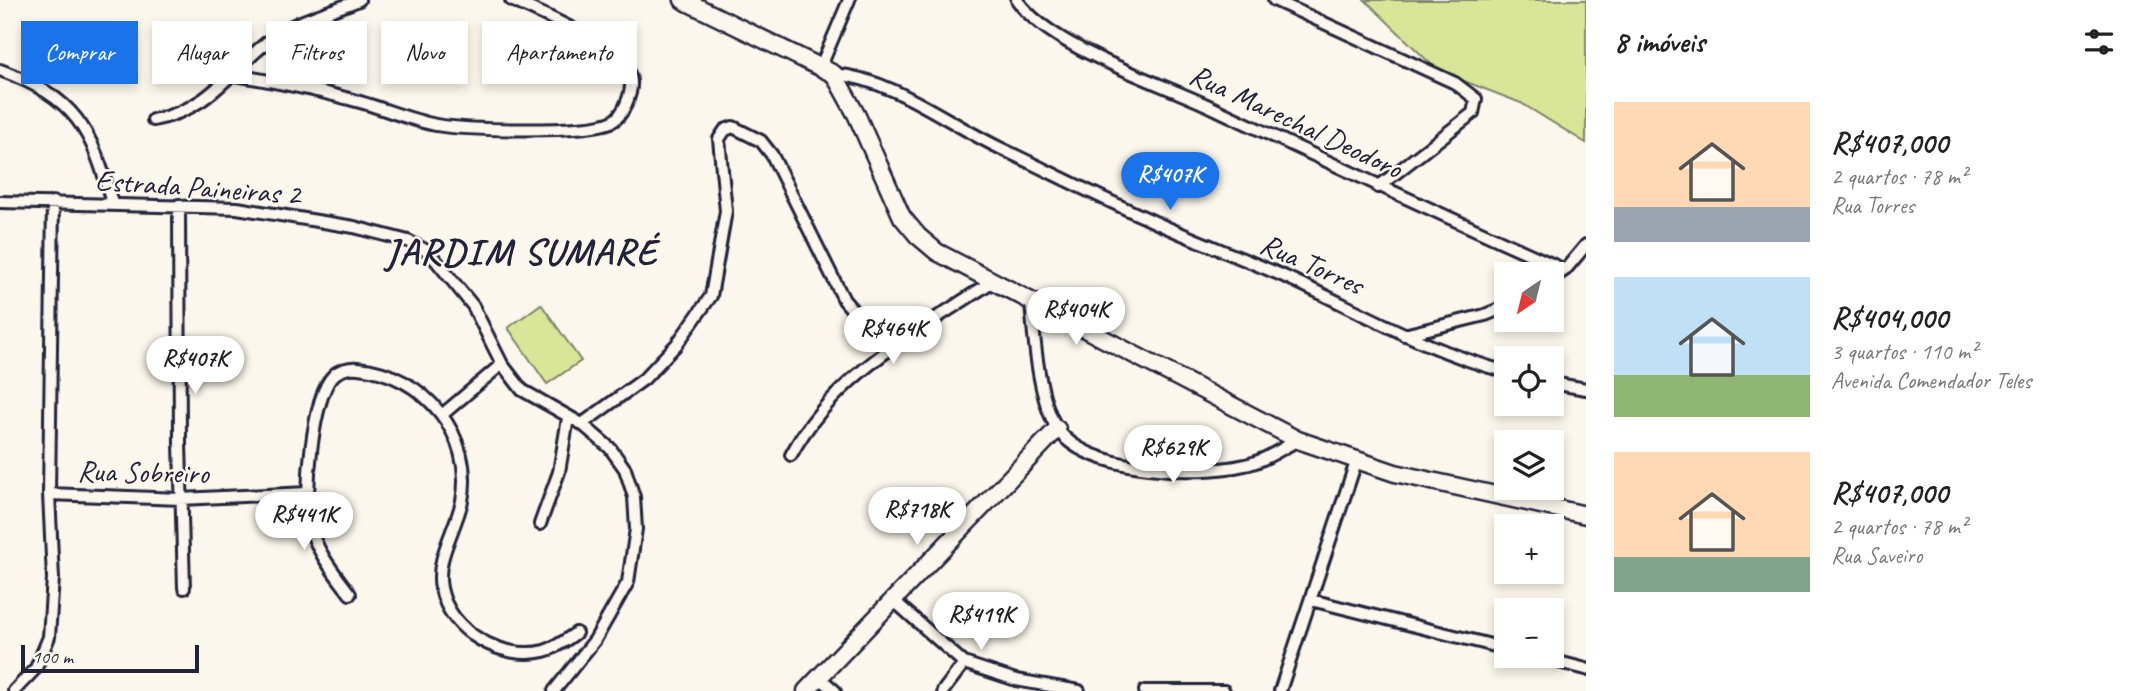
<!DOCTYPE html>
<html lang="pt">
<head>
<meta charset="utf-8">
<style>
  body { margin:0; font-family:Caveat,sans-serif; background:#f2f2f2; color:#222; height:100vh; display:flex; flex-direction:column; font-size:26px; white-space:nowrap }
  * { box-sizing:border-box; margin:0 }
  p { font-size:23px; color:#767676 }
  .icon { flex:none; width:38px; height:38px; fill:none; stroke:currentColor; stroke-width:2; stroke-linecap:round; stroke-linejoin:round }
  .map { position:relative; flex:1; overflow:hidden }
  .drawer { display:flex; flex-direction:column; background:#fff; width:560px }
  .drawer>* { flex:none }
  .guide { position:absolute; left:21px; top:21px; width:665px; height:63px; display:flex; gap:14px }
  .needle { width:46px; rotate:215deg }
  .controls { position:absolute; left:1494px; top:262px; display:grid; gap:14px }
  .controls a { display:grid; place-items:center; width:70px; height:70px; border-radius:0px; background:#fff; box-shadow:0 4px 10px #0003; font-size:35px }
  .scale { position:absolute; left:21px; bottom:18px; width:178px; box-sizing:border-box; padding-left:7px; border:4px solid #22223b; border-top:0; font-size:19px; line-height:24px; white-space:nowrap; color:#22223b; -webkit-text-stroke:5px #fbf7ec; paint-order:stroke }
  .price { position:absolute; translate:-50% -60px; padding:0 16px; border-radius:24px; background:#fff; color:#222; font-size:23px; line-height:46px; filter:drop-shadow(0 2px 4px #0008) }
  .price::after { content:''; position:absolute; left:50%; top:42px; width:21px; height:16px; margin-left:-10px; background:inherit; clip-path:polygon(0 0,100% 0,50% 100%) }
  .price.active { background:#1a73e8; color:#fff }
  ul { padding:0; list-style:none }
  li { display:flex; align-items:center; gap:21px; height:175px; padding:0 28px }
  li span { display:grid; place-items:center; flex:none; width:196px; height:140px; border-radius:0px; color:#555 }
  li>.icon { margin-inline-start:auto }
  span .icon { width:84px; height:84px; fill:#fffc; stroke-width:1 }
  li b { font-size:30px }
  h2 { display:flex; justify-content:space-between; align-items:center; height:84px; padding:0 28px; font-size:30px }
  .pill { padding:0 24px; border-radius:0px; background:#fff; box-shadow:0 4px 10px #0003; font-size:24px; line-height:63px }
  .pill.active { background:#1a73e8; color:#fff }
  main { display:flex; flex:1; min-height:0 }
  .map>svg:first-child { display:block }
</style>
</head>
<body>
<main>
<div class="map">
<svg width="1586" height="691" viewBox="0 0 1586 691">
  <rect width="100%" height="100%" fill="#fbf7ec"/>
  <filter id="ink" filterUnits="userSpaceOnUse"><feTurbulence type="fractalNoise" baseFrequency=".0143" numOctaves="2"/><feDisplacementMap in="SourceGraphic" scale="14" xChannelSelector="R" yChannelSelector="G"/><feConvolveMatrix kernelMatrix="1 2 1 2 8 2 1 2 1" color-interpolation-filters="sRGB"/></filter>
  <g filter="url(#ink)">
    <path fill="#d9e698" stroke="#7e846a" stroke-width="2" d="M 1365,0 L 1586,0 L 1586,143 L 1521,103 L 1438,71 Z
      M 541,304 L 581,361 L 547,384 L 508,328 Z"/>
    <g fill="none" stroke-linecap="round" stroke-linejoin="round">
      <g stroke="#22223b" stroke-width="16">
        <path id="street" d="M 1017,0 C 1049,47 1156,81 1209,106 C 1328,162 1446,217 1565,270
          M 1274,0 L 1455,83 L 1476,99 L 1473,113 L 1378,187
          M 821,66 L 849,0
          M 0,70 C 76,98 91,128 112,203
          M 834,74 C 894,79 948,124 1002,149 C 1050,172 1097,196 1146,218 C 1192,240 1241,257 1288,278 C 1360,311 1429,352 1507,372
          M 235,75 C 277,82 318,90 360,102 C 385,109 410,120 436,125 C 465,130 586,133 611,122 C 623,117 632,94 631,81 C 629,49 538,12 511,0
          M 153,120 C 210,110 229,71 271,39 C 295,20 331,12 359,0
          M 0,202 L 237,208 L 354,227 L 408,241 L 429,252 L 473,306 L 502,364 L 522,390 L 582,424 L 610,448 L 625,469 L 634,497 L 636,529 L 628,582 L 595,640 L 554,691
          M 179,205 L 180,443 L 184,588
          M 1552,279 L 1565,270 L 1586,245
          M 1031,302 C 1034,337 1038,399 1057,428 C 1085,473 1199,476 1245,465 C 1264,461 1281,449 1298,440
          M 1404,335 L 1485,315 L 1507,306
          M 1552,383 L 1586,389
          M 443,414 L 502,364
          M 582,424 L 644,379 L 677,344 L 711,296 L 726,211 L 719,139 L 725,130 L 733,127 L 761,141 L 772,155 L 844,300 L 861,320 L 896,344
          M 791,455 C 834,374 920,330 993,281
          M 49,494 L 181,499 L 308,493
          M 540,524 L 559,472 L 568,418
          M 350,594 C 335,574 315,550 310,525 C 304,497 312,397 333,376 C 338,370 350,367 358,368 C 424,374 475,436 462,501 C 456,529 435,559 441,588 C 449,632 503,661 544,651 C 556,648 566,640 576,633
          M 892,599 L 964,663 L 1016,680 L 1079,691
          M 1311,600 L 1507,649
          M 1535,656 L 1586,669
          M 819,677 L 835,691
          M 14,691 L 36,668 L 49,637 L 53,578 L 49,494 L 53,202
          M 943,691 L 964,663
          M 1145,691 L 1224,691
          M 1280,691 L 1356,462"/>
      </g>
      <g stroke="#22223b" stroke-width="21">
        <path id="secondary" d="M 683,0 L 834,74 L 857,116 L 902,217 L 918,236 L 937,252 L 1298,440 L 1395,473 L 1586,515
          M 806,691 L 1057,429"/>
      </g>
      <use href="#street" stroke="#fbf7ec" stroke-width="10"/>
      <use href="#secondary" stroke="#fbf7ec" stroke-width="16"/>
    </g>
  </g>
  <g text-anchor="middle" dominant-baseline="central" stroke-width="5" stroke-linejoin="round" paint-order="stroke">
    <g font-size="30" fill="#22223b" stroke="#fbf7ec">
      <text transform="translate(1296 121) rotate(25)">Rua Marechal Deodoro</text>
      <text transform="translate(198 187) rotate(4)">Estrada Paineiras 2</text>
      <text transform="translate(1312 264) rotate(24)">Rua Torres</text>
      <text transform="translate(143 472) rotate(1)">Rua Sobreiro</text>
    </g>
    <g font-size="37" font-weight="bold" letter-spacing="2" fill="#22223b" stroke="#fbf7ec">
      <text x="522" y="251">JARDIM SUMARÉ</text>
    </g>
  </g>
</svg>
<div class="controls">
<a><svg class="needle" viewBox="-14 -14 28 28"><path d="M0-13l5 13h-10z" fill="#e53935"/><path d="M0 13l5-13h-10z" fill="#767676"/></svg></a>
<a><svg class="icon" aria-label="locate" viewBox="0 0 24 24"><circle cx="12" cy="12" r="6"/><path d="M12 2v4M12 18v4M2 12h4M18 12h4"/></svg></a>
<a><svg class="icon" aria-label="layers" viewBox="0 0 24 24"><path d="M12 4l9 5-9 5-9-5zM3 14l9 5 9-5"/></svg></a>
<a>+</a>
<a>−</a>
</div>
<div class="scale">100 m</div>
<b class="price active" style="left:1170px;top:212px">R$407K</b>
<b class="price" style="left:1076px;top:347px">R$404K</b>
<b class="price" style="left:893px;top:366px">R$464K</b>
<b class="price" style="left:195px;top:396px">R$407K</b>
<b class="price" style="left:1173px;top:485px">R$629K</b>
<b class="price" style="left:917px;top:547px">R$718K</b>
<b class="price" style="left:304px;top:552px">R$441K</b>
<b class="price" style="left:981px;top:652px">R$419K</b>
<div class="guide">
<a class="pill active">Comprar</a>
<a class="pill">Alugar</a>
<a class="pill">Filtros</a>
<a class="pill">Novo</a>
<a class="pill">Apartamento</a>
</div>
</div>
<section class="drawer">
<h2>8 imóveis<svg class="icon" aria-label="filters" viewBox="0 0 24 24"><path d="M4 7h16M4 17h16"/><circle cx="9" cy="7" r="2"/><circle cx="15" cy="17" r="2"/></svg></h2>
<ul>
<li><span style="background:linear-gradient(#ffd9b3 75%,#9aa5b1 0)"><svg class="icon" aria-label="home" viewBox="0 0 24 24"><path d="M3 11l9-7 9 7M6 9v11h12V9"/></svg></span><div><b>R$407,000</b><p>2 quartos · 78 m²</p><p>Rua Torres</p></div></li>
<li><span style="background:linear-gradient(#bfe0f5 70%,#8fb573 0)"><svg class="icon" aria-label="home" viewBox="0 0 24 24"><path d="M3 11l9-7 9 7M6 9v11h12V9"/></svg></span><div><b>R$404,000</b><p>3 quartos · 110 m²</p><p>Avenida Comendador Teles</p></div></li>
<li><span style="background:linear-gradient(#ffd9b3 75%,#7fa58c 0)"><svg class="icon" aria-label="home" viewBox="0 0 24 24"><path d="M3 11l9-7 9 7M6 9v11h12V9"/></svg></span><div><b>R$407,000</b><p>2 quartos · 78 m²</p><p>Rua Saveiro</p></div></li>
</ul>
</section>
</main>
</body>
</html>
